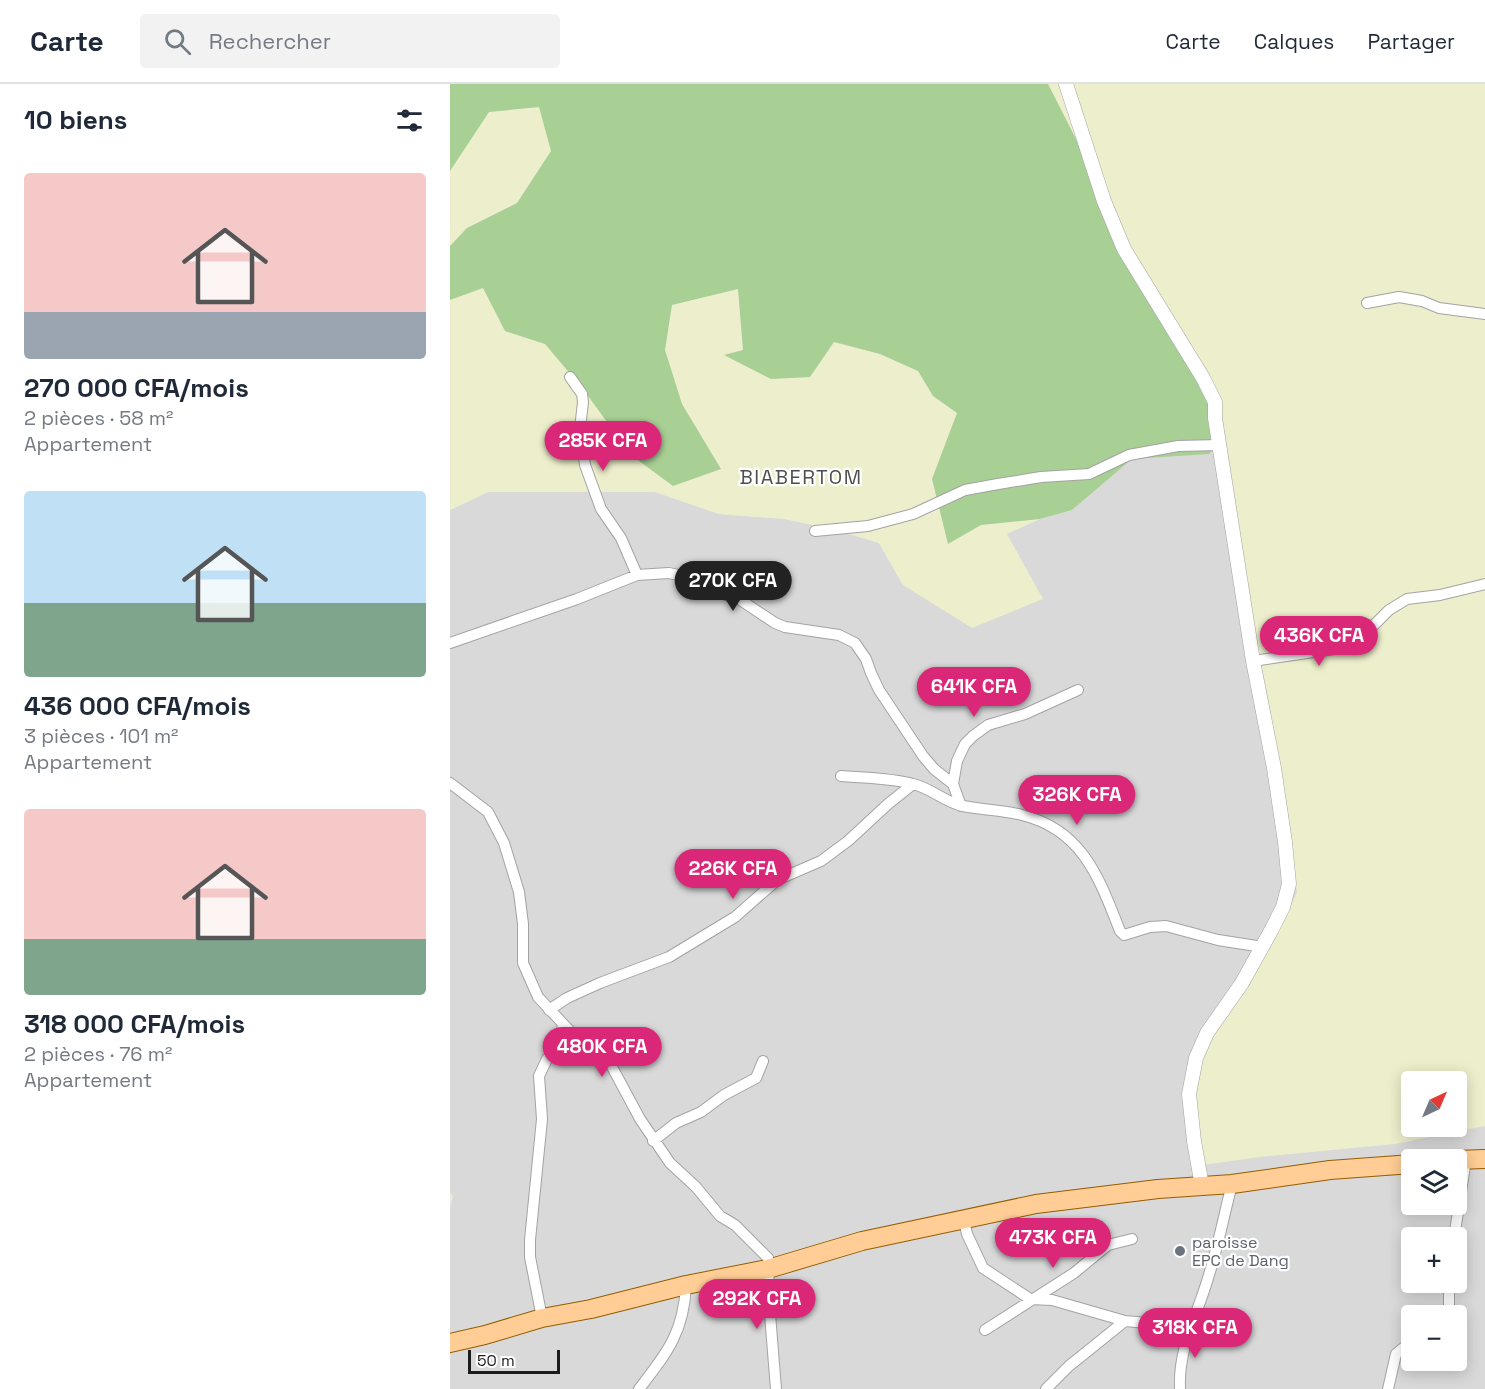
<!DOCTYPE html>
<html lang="fr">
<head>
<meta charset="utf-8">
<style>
  body { margin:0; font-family:"Space Grotesk",sans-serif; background:#f2f2f3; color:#1f2937; height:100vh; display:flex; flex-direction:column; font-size:22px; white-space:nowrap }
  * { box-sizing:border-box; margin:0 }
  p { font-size:20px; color:#747a83 }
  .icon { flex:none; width:33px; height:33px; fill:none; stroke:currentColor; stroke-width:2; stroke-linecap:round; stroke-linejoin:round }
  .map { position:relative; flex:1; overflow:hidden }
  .drawer { display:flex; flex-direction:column; background:#fff; width:450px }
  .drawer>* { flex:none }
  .needle { width:39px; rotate:44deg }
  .tools { position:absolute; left:951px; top:987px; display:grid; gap:12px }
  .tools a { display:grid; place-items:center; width:66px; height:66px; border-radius:6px; background:#fff; box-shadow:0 3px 15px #0003; font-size:30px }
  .scale { position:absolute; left:18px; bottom:15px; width:92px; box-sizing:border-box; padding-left:6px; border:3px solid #1c1c1c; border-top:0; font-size:16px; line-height:21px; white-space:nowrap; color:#1c1c1c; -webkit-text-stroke:4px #fff; paint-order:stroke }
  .price { position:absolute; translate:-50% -51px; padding:0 14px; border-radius:21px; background:#db2777; color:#fff; font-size:20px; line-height:39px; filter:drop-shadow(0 2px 3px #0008) }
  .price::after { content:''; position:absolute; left:50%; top:36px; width:18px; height:14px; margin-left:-9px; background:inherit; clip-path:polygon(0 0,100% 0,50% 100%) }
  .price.selected { background:#222; color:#fff }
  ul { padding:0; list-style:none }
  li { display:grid; align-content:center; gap:12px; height:318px; padding:0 24px }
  li span { display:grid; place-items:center; height:186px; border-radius:6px; color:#555 }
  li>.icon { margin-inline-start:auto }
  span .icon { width:108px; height:108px; fill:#fffc; stroke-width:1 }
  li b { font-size:26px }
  h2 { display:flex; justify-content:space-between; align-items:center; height:72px; padding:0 24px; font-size:26px }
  header { display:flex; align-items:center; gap:36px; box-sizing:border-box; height:84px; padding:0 30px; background:#fff; border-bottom:2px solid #e0e1e3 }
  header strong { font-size:28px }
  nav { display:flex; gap:33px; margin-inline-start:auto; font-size:21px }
  .search { width:420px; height:54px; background:#f2f2f3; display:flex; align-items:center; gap:15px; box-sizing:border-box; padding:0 21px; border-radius:6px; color:#747a83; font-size:22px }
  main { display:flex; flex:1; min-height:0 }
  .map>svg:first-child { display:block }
</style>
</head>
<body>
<header>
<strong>Carte</strong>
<div class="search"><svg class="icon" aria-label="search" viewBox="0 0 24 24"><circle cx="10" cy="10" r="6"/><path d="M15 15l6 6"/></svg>Rechercher</div>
<nav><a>Carte</a><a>Calques</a><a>Partager</a></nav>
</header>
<main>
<section class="drawer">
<h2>10 biens<svg class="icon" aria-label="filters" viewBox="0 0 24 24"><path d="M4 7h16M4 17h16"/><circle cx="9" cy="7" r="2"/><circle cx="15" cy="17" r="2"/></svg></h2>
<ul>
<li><span style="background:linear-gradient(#f6c9c9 75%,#9aa5b1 0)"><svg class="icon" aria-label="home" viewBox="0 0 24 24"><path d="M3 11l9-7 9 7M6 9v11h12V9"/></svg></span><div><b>270 000 CFA/mois</b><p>2 pièces · 58 m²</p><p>Appartement</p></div></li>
<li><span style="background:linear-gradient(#bfe0f5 60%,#7fa58c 0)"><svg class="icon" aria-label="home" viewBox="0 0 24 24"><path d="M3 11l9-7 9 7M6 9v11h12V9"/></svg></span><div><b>436 000 CFA/mois</b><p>3 pièces · 101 m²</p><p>Appartement</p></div></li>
<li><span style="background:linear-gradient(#f6c9c9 70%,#7fa58c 0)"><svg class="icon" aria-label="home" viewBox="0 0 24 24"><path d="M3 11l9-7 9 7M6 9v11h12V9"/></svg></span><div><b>318 000 CFA/mois</b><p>2 pièces · 76 m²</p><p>Appartement</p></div></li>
</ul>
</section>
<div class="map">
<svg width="1035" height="1305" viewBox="0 0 1035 1305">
  <rect width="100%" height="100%" fill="#eee9e1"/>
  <path fill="#dad9d9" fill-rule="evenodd" d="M 598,0 L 1035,0 L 1035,1305 L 0,1305 L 0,1124 L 3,1112 L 0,1108 L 0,426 L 38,408 L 205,408 L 269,430 L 335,435 L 386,446 L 429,459 L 453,501 L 592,515 L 556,450 L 590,435 L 622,426 L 682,375 L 774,353 ZM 962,998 L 1006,998 L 1006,1042 L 962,1042 ZM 962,1076 L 1006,1076 L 1006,1120 L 962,1120 ZM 962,1154 L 1006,1154 L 1006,1198 L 962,1198 ZM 962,1232 L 1006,1232 L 1006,1276 L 962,1276 Z"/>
  <path fill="#edeecb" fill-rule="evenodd" d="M 598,0 L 1035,0 L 1035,1042 L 945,1060 L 810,1073 L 753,1081 L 742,1017 L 748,977 L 768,940 L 802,895 L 847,809 L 838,736 L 784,437 L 770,315 L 704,210 ZM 962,998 L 1006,998 L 1006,1042 L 962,1042 Z
    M 89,23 L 101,67 L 67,119 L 17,144 L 0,162 L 0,87 L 39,28 Z
    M 33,204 L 55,247 L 95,260 L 223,402 L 271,385 L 232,320 L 215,266 L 222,221 L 288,205 L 293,266 L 275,270 L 360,293 L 384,258 L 430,270 L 468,287 L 483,312 L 508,329 L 482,395 L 498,459 L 531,441 L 590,435 L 557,450 L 593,515 L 522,544 L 453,501 L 429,459 L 386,446 L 335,435 L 269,430 L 205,408 L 38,408 L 0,426 L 0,216 Z"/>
  <path fill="#a8cf94" d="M 0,0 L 598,0 L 662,126 L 672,157 L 770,315 L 774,353 L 759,370 L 682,375 L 622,426 L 590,435 L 531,441 L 498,460 L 482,395 L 507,329 L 483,312 L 468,287 L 430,270 L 384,258 L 360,293 L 321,295 L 274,271 L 293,266 L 288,205 L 222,221 L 215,266 L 232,320 L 271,385 L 223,402 L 181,371 L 133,305 L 95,260 L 55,247 L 33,204 L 0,216 L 0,162 L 17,144 L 67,119 L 101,67 L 89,23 L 39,28 L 0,87 Z"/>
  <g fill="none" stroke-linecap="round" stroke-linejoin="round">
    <g stroke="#a3a3a3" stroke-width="12">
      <path id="minor" d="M 917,219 L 949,213 L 972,217 L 989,224 L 1035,230
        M 120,293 L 132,310 L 133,318 L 130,345 L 135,381 L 151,425 L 171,454 L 187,491
        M 365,447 L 418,442 L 463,430 L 515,406 L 548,400 L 591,393 L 639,390 L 679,371 L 728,362 L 770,361
        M 0,559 L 127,515 L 187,491 L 219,489 L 228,491 L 244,501 L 289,515 L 325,539 L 335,543 L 389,551 L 405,559 L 416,575 L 421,589 L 429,606 L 473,672 L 484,685 L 503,700
        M 803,577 L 898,563 L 907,558 L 939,526 L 957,515 L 990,511 L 1035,500
        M 391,692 C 414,694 441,694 463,700 C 481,704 496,719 513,722 C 533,726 553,726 572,731 C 633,746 649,794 670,847 L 674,851 L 700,843 L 716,842 L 768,856 L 813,863
        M 0,699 L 38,728 L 54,759 L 69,808 L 73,840 L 73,879 L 88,913 L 133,961 L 161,981 L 190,1035 L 220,1079 L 246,1103 L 270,1132 L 285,1141 L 318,1174 L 319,1218 L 326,1305
        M 511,722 L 503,700 L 507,677 L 515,660 L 523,652 L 538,641 L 575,630 L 628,606
        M 99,926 L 117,914 L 150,899 L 219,873 L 285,833 L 327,796 L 371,777 L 398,757 L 438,720 L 463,700
        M 107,967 L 133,961
        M 203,1057 L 226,1039 L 251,1028 L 274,1011 L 306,994 L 313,977
        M 514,1136 L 517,1150 L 533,1184 L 580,1215 L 602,1216 L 675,1237 L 740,1243
        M 1004,1154 L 1016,1075
        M 999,1198 L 999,1232
        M 92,1234 L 80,1173 L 80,1156 L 92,1035 L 89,992 L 97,975 L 107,967 L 113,941
        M 535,1246 L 624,1189 L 658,1161 L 682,1155
        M 189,1305 C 217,1269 234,1248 236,1201
        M 596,1305 L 619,1282 L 675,1237
        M 730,1305 C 728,1264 747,1232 758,1194 C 768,1163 774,1131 782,1100
        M 938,1305 L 946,1270 L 962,1257"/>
    </g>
    <g stroke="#a3a3a3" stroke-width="15">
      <path id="tertiary" d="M 616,0 L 654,117 L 674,165 L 753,294 L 765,318 L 765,334 L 803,577 L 824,684 L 835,758 L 839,800 L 833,823 L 822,845 L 792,899 L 757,949 L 746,974 L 739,1010 L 744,1057 L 752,1102"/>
    </g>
    <g stroke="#945d00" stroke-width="20">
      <path id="primary" d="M 1006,1076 L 1035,1075
        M 0,1259 L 35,1251 L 92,1234 L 141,1225 L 236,1201 L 318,1185 L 412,1157 L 586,1120 L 708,1105 L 782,1100 L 880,1086 L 962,1080"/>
    </g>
    <use href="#minor" stroke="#fff" stroke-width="10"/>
    <use href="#tertiary" stroke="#fff" stroke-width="14"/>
    <use href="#primary" stroke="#ffcd95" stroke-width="18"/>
  </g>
  <circle fill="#6b7280" stroke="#fff" stroke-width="2" cx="730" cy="1167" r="6"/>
  <g text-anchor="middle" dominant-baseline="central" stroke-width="4.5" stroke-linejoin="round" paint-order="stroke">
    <g font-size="16" fill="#5b616d" stroke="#fff" text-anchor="start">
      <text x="742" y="1158">paroisse<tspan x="742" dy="18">EPC de Dang</tspan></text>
    </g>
    <g font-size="20" letter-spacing="1.5" fill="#4f4f4f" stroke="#fff">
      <text x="351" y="393">BIABERTOM</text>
    </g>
  </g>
</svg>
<div class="tools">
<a><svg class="needle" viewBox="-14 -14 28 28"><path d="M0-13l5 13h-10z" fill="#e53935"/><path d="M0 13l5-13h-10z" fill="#747a83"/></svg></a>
<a><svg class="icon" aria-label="layers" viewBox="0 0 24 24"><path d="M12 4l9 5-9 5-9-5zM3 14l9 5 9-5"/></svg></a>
<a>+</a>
<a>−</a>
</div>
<div class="scale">50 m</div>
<b class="price" style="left:153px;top:388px">285K CFA</b>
<b class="price selected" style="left:283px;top:528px">270K CFA</b>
<b class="price" style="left:869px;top:583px">436K CFA</b>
<b class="price" style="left:524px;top:634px">641K CFA</b>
<b class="price" style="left:627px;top:742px">326K CFA</b>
<b class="price" style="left:283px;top:816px">226K CFA</b>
<b class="price" style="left:152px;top:994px">480K CFA</b>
<b class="price" style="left:603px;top:1185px">473K CFA</b>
<b class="price" style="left:307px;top:1246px">292K CFA</b>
<b class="price" style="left:745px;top:1275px">318K CFA</b>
</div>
</main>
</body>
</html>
